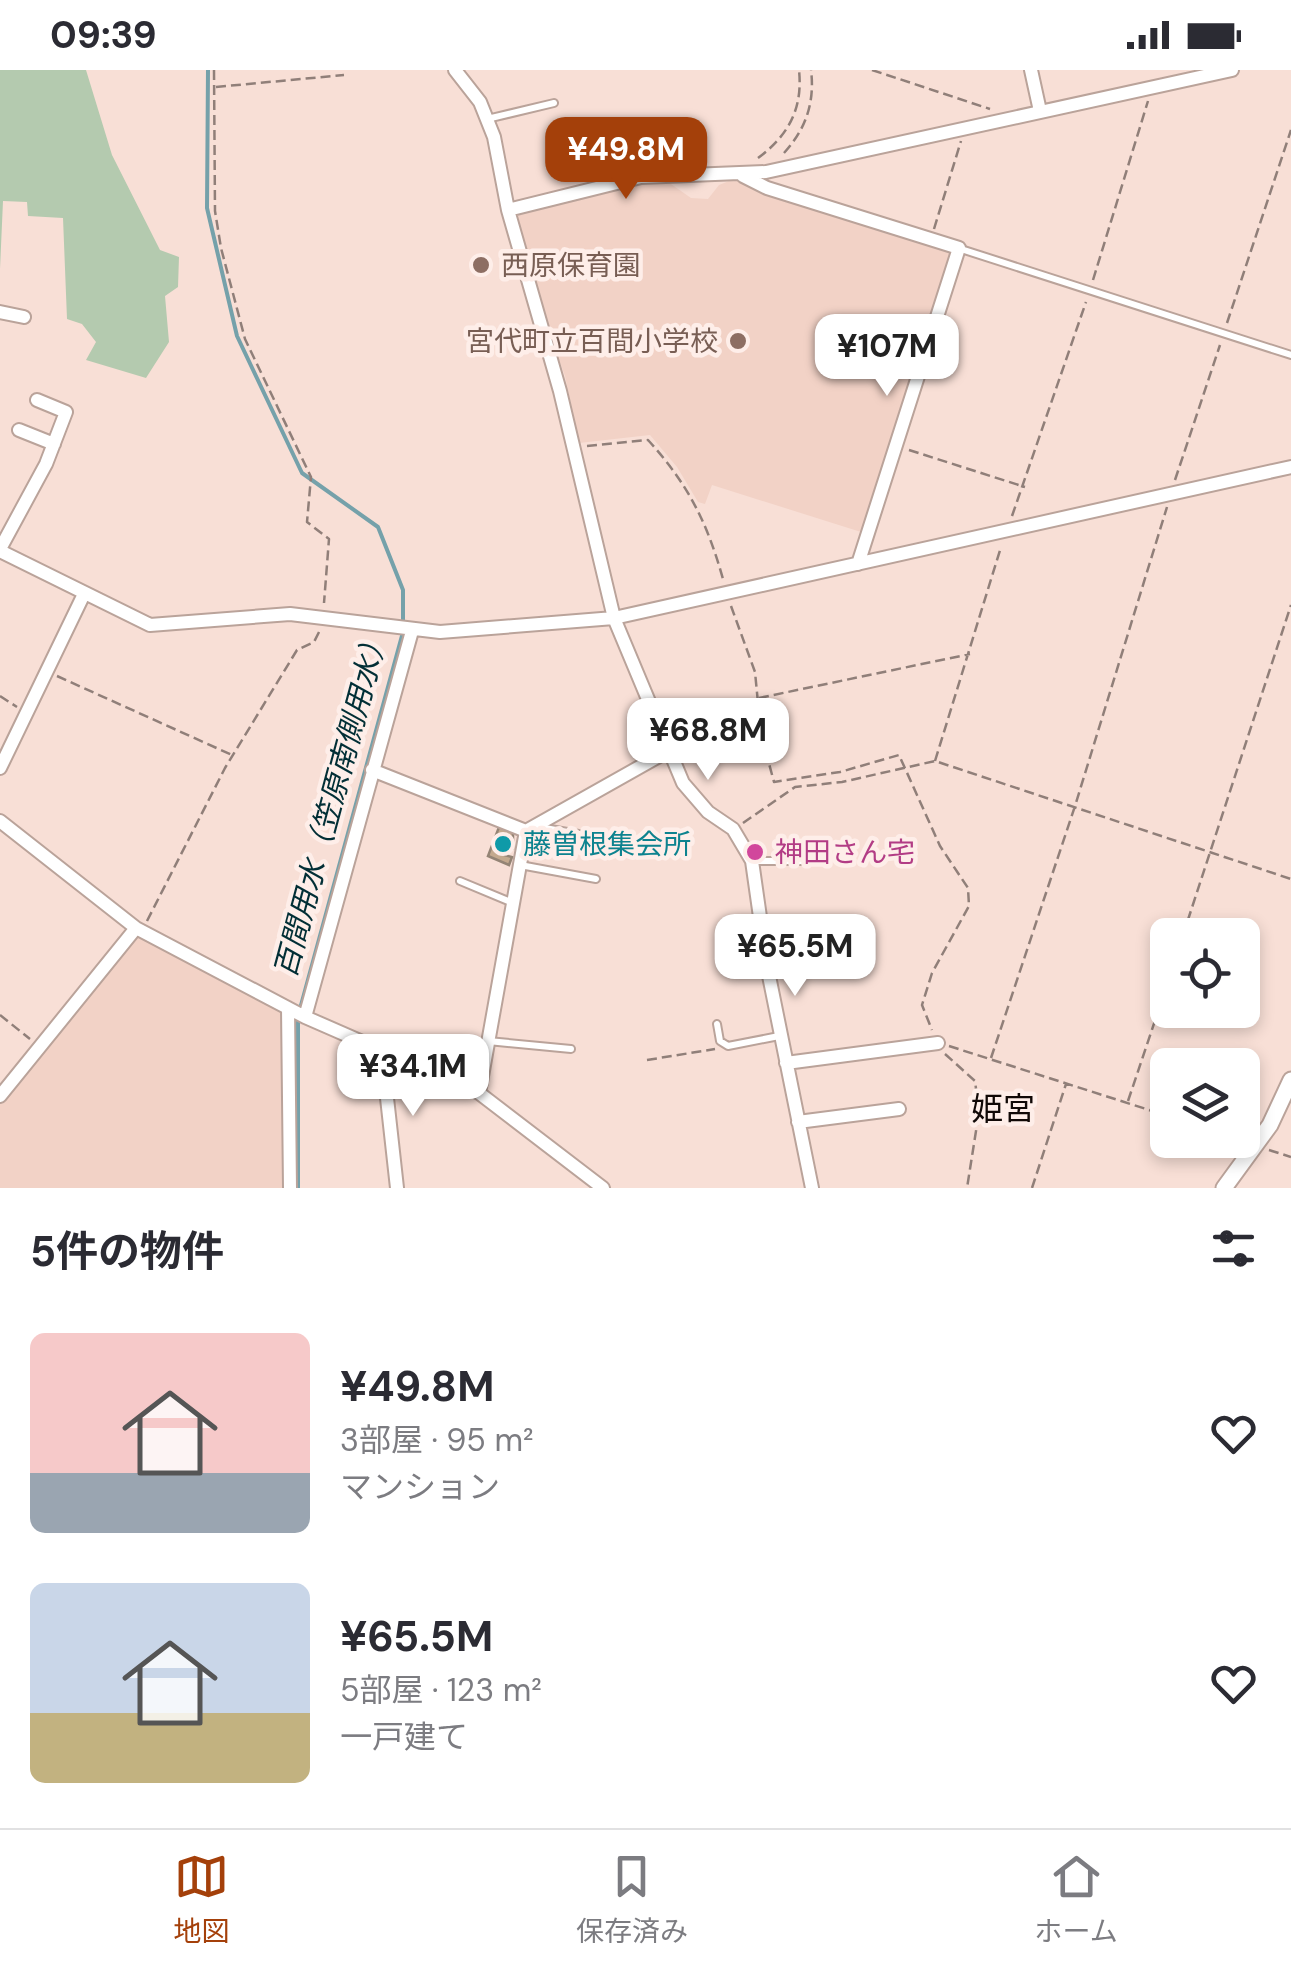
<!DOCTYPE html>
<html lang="ja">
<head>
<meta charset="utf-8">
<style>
  body { margin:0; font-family:"DM Sans","Noto Sans JP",sans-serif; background:#f7f7f7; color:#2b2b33; height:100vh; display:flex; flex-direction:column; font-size:38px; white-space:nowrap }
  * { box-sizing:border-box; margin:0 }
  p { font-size:32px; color:#7c7c81 }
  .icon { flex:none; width:55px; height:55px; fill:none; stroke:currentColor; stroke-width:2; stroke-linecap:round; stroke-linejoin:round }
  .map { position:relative; height:1118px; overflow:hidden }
  .sheet { display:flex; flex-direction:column; background:#fff; flex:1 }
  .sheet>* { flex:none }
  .tools { position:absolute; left:1150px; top:848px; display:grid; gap:20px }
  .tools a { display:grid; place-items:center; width:110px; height:110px; border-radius:15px; background:#fff; box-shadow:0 5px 15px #0003; font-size:50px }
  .price { position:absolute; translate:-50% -85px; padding:0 22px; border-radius:20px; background:#fff; color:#222; font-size:32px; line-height:65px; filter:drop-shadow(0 2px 5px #0008) }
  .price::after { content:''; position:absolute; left:50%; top:60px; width:30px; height:22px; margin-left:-15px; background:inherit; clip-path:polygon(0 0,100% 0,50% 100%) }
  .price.selected { background:#a4400a; color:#fff }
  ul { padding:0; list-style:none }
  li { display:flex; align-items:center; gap:30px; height:250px; padding:0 30px }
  li span { display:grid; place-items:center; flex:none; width:280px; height:200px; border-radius:15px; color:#555 }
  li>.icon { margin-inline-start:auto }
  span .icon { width:120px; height:120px; fill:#fffc; stroke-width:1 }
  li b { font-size:42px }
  h2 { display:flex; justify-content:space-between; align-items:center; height:120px; padding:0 30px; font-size:42px }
  .status { display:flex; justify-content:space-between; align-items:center; height:70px; padding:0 50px; background:#fff; direction:ltr }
  .status svg { height:28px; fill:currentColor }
  .tabs { display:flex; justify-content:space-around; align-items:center; height:140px; border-top:2px solid #e1e1e2; background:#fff; font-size:28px; color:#7c7c81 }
  .tabs a { display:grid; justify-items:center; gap:5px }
  .tabs .selected { color:#a4400a }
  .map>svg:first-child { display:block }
</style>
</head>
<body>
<div class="status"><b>09:39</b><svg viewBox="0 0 49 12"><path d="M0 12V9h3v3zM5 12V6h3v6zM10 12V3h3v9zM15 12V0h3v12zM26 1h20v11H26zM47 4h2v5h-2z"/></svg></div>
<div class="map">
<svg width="1291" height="1118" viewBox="0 0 1291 1118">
  <rect width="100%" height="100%" fill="#f8dfd6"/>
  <path fill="#f2d2c6" d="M 734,109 L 952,181 L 861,462 L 712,415 L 705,434 L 698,432 L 677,397 L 650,365 L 579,373 L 565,306 L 539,236 L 517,143 L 642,113 L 668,112 L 691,128 L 708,129 L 719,115 Z
    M 135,865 L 282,942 L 283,1118 L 0,1118 L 0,1033 Z"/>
  <path fill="#b4caaf" d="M 0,0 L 86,0 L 112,85 L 160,180 L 179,187 L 178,217 L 165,226 L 169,272 L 146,308 L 86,290 L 96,272 L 82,254 L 67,249 L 63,148 L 28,146 L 27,132 L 3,131 L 0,199 Z"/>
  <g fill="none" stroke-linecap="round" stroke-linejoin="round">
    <path stroke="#75a1aa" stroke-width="4" d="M 208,0 L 207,138 L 237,266 L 302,403 L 378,457 L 403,520 L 403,553
      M 300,939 L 403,562
      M 298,1118 L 298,948"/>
  </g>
  <path fill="#c4a98e" stroke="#948475" stroke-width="2.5" d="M 499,757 L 513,762 L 513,778 L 508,776 L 504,785 L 512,787 L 509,795 L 488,786 Z"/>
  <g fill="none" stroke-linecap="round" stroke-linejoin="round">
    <g stroke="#baa39a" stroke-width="10">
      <path id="service" d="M 487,49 L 554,33
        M 961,179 L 1291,285
        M 539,757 L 607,769
        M 752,791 L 805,791
        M 520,795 L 596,809
        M 460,811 L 513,833
        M 717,954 L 720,971 L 728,976 L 779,966
        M 488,971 L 571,979"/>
    </g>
    <g stroke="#baa39a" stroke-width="16">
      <path id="minor" d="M 455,0 L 480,32 L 494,67 L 508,140 L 560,321 L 614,548 L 683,713 L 708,742 L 733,759 L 752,791 L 767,896 L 812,1118
        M 1031,0 L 1040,41
        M 743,106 L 767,118 L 959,178 L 858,494
        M 508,140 L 641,107 L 766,102 L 1232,0
        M 0,242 L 24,247
        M 19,360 L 54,374
        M 0,479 L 46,394 L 66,342 L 37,330
        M 0,481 L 150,555 L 290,544 L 440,562 L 614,548 L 1291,397
        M 0,698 L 84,524
        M 372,700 L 526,761
        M 0,751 L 136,858 L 305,947 L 479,1023 L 603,1118
        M 288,938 L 290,1118
        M 305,947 L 412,561
        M 382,983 L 397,1118
        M 786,993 L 938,973
        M 479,1023 L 526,761 L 668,681
        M 0,1026 L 136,858
        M 798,1052 L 899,1039"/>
    </g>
    <g stroke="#baa39a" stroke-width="19">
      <path id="tertiary" d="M 1224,1118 L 1270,1055 L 1291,1010"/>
    </g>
    <path stroke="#907f79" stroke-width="2.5" stroke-dasharray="10 5" stroke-linecap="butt" d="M 214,0 L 215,141 L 221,178 L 245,269 L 311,407 L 307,452 L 329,469 L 324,533
      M 872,0 L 990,39
      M 216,17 L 344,5
      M 784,83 C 806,59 815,32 811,0
      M 758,88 C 789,65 803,38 799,0
      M 934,159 L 961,71
      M 1093,210 L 1148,31
      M 1227,253 L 1291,60
      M 587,376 L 648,370 C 688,414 707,452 723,509
      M 909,380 L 1025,417
      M 1175,410 L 1220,275
      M 1012,446 L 1086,232
      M 731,536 L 755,602 L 761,664 L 774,712 L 840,702 L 899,685 L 940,776 L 968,818 L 969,836 L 932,903 L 922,935 L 932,960
      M 57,606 L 232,685
      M 0,626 L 17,637
      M 759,628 L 970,584
      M 935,691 L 1001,477
      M 743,753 L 795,717 L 842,712 L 935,691 L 1291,809
      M 147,851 L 225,698 L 297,580 L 314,572 L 320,560
      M 1183,865 L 1291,535
      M 0,945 L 30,969
      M 949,976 L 1168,1046
      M 945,984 L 975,1011 L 979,1042 L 967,1118
      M 991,988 L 1075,736 L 1167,437
      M 647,990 L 715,979
      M 1128,1031 L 1168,912
      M 1269,1080 L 1291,1087
      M 1032,1118 L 1066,1014"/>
    <use href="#service" stroke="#fff" stroke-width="6"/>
    <use href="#minor" stroke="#fff" stroke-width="12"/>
    <use href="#tertiary" stroke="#fff" stroke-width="15"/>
  </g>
  <g fill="#8d6e63" stroke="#feeee9" stroke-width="4">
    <circle cx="481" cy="195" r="10"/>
    <circle cx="738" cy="271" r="10"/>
  </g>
  <circle fill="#0f9aa8" stroke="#feeee9" stroke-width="4" cx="503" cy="774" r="10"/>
  <circle fill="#d1479c" stroke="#feeee9" stroke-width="4" cx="755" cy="782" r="10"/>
  <g text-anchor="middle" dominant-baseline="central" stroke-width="9" stroke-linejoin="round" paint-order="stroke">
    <g font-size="28" fill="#785e54" stroke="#feeee9" text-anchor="start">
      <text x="501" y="195">西原保育園</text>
      <text x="718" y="271" text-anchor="end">宮代町立百間小学校</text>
    </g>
    <g font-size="28" fill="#0d838f" stroke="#feeee9" text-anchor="start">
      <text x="523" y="774">藤曽根集会所</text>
    </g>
    <g font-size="28" fill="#b23c85" stroke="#feeee9" text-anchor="start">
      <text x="775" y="782">神田さん宅</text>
    </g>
    <g font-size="30" font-style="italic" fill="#022f36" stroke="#feeee9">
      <text transform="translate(331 733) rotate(-75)">百間用水（笠原南側用水）</text>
    </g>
    <g font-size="32" fill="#110907" stroke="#feeee9">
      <text x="1003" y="1039">姫宮</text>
    </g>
  </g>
</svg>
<div class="tools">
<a><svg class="icon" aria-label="locate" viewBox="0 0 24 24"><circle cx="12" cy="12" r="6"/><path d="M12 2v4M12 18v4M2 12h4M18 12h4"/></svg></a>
<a><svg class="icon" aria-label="layers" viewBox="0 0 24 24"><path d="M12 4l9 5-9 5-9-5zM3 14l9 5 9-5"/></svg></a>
</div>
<b class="price selected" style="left:626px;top:132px">¥49.8M</b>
<b class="price" style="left:887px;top:329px">¥107M</b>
<b class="price" style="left:708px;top:713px">¥68.8M</b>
<b class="price" style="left:795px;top:929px">¥65.5M</b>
<b class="price" style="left:413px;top:1049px">¥34.1M</b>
</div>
<section class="sheet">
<h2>5件の物件<svg class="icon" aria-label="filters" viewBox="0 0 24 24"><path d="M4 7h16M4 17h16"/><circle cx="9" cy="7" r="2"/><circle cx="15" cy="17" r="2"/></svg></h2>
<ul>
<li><span style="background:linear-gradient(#f6c9c9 70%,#9aa5b1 0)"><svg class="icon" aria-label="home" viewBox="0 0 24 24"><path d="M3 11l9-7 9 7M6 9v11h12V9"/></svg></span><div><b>¥49.8M</b><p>3部屋 · 95 m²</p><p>マンション</p></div><svg class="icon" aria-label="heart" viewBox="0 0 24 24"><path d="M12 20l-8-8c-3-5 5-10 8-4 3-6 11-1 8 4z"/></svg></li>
<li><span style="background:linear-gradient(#c9d6e8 65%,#c2b280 0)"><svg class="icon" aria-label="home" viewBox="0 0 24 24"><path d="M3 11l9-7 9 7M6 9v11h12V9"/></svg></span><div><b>¥65.5M</b><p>5部屋 · 123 m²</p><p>一戸建て</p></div><svg class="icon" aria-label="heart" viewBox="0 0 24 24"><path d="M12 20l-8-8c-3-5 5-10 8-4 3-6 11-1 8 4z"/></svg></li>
</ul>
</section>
<nav class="tabs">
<a class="selected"><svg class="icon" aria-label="map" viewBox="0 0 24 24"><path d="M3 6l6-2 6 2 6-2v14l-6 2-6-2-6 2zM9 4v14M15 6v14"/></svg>地図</a>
<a><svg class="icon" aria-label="saved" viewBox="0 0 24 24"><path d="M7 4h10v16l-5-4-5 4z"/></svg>保存済み</a>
<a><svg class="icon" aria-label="home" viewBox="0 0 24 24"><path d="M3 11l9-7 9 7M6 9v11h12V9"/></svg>ホーム</a>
</nav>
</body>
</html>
